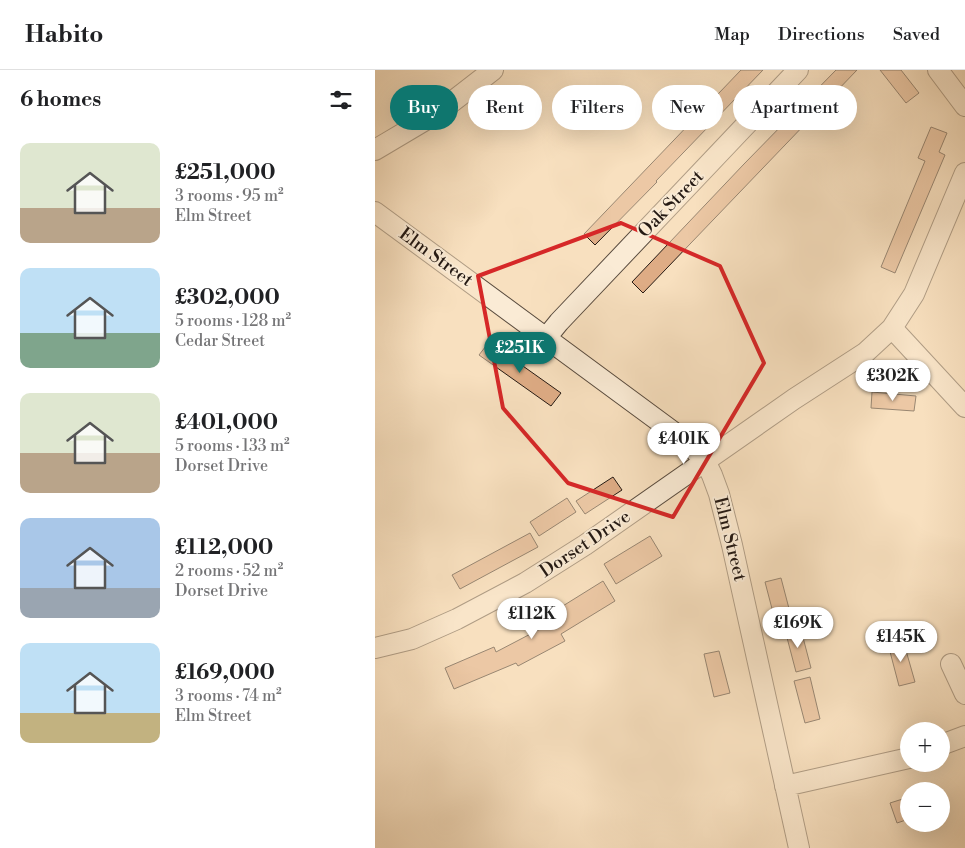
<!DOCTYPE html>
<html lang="en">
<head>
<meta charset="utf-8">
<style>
  body { margin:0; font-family:"Libre Bodoni",serif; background:#f2f2f2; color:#202124; height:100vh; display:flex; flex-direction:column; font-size:19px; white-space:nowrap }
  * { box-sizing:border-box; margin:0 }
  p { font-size:16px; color:#757577 }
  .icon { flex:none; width:28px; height:28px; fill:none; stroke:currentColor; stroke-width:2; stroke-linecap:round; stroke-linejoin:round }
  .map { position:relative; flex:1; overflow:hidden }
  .side { display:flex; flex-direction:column; background:#fff; width:375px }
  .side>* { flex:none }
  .top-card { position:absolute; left:15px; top:15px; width:475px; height:45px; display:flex; gap:10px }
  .controls { position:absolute; left:525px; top:652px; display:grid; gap:10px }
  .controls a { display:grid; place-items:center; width:50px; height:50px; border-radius:50%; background:#fff; box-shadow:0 5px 20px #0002; font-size:25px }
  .price { position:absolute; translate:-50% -42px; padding:0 11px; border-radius:18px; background:#fff; color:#222; font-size:16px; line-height:32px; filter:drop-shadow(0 1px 2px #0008) }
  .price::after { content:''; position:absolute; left:50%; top:30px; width:15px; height:11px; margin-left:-8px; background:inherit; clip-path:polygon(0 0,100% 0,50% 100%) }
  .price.active { background:#0f766e; color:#fff }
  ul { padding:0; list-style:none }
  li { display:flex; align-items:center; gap:15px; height:125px; padding:0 20px }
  li span { display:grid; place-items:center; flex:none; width:140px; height:100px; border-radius:10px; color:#555 }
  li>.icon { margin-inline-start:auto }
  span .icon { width:60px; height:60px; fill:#fffc; stroke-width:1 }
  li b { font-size:21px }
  h2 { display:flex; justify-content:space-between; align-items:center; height:60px; padding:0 20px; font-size:21px }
  .tag { padding:0 18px; border-radius:22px; background:#fff; box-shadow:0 5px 20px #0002; font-size:18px; line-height:45px }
  .tag.active { background:#0f766e; color:#fff }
  header { display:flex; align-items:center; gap:30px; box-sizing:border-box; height:70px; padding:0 25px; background:#fff; border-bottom:1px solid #e0e0e0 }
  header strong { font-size:24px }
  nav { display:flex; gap:28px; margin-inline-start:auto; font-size:18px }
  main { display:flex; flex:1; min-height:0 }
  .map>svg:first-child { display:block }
</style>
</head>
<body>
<header>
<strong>Habito</strong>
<nav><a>Map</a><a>Directions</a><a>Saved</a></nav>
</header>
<main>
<section class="side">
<h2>6 homes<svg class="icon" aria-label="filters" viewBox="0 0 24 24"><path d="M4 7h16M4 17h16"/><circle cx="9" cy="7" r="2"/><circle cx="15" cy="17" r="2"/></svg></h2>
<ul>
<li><span style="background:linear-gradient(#dfe7d0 65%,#b9a48a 0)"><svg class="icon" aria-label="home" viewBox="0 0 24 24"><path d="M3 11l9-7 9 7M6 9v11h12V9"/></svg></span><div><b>£251,000</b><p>3 rooms · 95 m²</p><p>Elm Street</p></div></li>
<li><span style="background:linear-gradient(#bfe0f5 65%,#7fa58c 0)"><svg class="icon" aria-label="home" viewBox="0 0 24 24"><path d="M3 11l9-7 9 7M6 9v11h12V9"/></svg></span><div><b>£302,000</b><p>5 rooms · 128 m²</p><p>Cedar Street</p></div></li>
<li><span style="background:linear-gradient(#dfe7d0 60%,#b9a48a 0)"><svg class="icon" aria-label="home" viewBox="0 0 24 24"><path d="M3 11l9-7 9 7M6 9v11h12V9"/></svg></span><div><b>£401,000</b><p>5 rooms · 133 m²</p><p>Dorset Drive</p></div></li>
<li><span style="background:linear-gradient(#a9c7e8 70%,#9aa5b1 0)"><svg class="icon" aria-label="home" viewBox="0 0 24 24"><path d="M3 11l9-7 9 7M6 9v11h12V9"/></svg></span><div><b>£112,000</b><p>2 rooms · 52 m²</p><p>Dorset Drive</p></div></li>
<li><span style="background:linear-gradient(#bfe0f5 70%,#c2b280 0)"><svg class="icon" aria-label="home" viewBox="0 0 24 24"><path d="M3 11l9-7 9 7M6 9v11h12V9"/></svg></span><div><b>£169,000</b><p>3 rooms · 74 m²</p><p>Elm Street</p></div></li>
</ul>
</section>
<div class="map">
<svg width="590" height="778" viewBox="0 0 590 778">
  <rect width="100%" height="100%" fill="#f8e0bf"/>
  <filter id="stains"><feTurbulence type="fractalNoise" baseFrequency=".004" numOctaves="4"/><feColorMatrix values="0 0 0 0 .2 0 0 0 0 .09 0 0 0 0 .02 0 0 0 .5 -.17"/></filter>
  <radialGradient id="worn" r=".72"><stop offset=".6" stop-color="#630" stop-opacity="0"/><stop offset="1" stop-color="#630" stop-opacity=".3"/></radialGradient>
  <path fill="#deac85" stroke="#251a14" d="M 366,0 L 388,0 L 281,111 L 282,112 L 220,175 L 209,164 Z
    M 461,0 L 482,0 L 268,223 L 257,212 L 369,94 Z
    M 505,0 L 526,0 L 544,23 L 531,33 Z
    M 556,57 L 572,63 L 564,82 L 570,85 L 520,203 L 506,197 L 550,91 L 543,88 Z
    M 114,272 L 186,323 L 176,336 L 104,285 Z
    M 497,322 L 541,326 L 539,341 L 496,338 Z
    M 238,407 L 247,420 L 210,444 L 201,431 Z
    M 192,428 L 201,442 L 164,466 L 155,452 Z
    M 155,463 L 163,477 L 85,519 L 77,505 Z
    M 275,466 L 287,486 L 241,514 L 229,494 Z
    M 406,508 L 417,550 L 401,554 L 390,512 Z
    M 228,511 L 240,531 L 186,564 L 190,571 L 143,596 L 141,593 L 79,619 L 70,598 L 119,577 L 121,582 L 188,547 L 183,539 Z
    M 425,556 L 436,598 L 421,602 L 410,560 Z
    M 528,570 L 540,612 L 524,616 L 513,574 Z
    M 344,581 L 355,623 L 339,627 L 329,584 Z
    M 435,607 L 445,649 L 430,653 L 419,611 Z
    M 534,727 L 534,749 L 522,753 L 515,733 Z"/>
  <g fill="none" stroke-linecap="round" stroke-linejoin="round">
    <g stroke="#5a4c3f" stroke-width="22">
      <path id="minor" d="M 563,0 L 590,36
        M 0,80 L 64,42 L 118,0
        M 0,142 L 289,355 L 312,372 L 330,391 L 337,405 L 344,424 L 357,475 L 424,778
        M 517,258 L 590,337
        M 171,268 L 184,252 L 423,0
        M 0,578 L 37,569 L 82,549 L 150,513 L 210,475 L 419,329 L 490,283 L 517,258 L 539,224 L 590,103
        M 576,594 L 590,624
        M 566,675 L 590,666
        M 410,716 L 534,688"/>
    </g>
    <use href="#minor" stroke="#faebd5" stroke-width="20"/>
  </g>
  <path d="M0 0H590V778H0ZM 246,153 L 345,196 L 389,293 L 298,447 L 193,413 L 128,338 L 103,206 Z" fill="#f8e0bf" fill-opacity=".55" fill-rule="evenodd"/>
  <path fill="none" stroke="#d62828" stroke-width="4" stroke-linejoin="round" d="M 246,153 L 345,196 L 389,293 L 298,447 L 193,413 L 128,338 L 103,206 Z"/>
  <g text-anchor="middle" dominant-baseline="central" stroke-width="4" stroke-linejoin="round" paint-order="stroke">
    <g font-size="18" fill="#251a14" stroke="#faebd5">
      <text transform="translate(296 134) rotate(-46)">Oak Street</text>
      <text transform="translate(61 187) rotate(36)">Elm Street</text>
      <text transform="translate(355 469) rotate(76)">Elm Street</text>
      <text transform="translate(210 474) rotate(-34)">Dorset Drive</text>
    </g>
  </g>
  <rect width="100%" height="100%" filter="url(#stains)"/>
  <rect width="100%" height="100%" fill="url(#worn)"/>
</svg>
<div class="controls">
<a>+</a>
<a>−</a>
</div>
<b class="price active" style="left:145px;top:304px">£251K</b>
<b class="price" style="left:518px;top:332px">£302K</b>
<b class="price" style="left:309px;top:395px">£401K</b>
<b class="price" style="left:157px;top:570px">£112K</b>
<b class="price" style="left:423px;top:579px">£169K</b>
<b class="price" style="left:526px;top:593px">£145K</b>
<div class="top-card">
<a class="tag active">Buy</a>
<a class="tag">Rent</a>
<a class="tag">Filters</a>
<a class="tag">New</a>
<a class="tag">Apartment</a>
</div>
</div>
</main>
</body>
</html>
